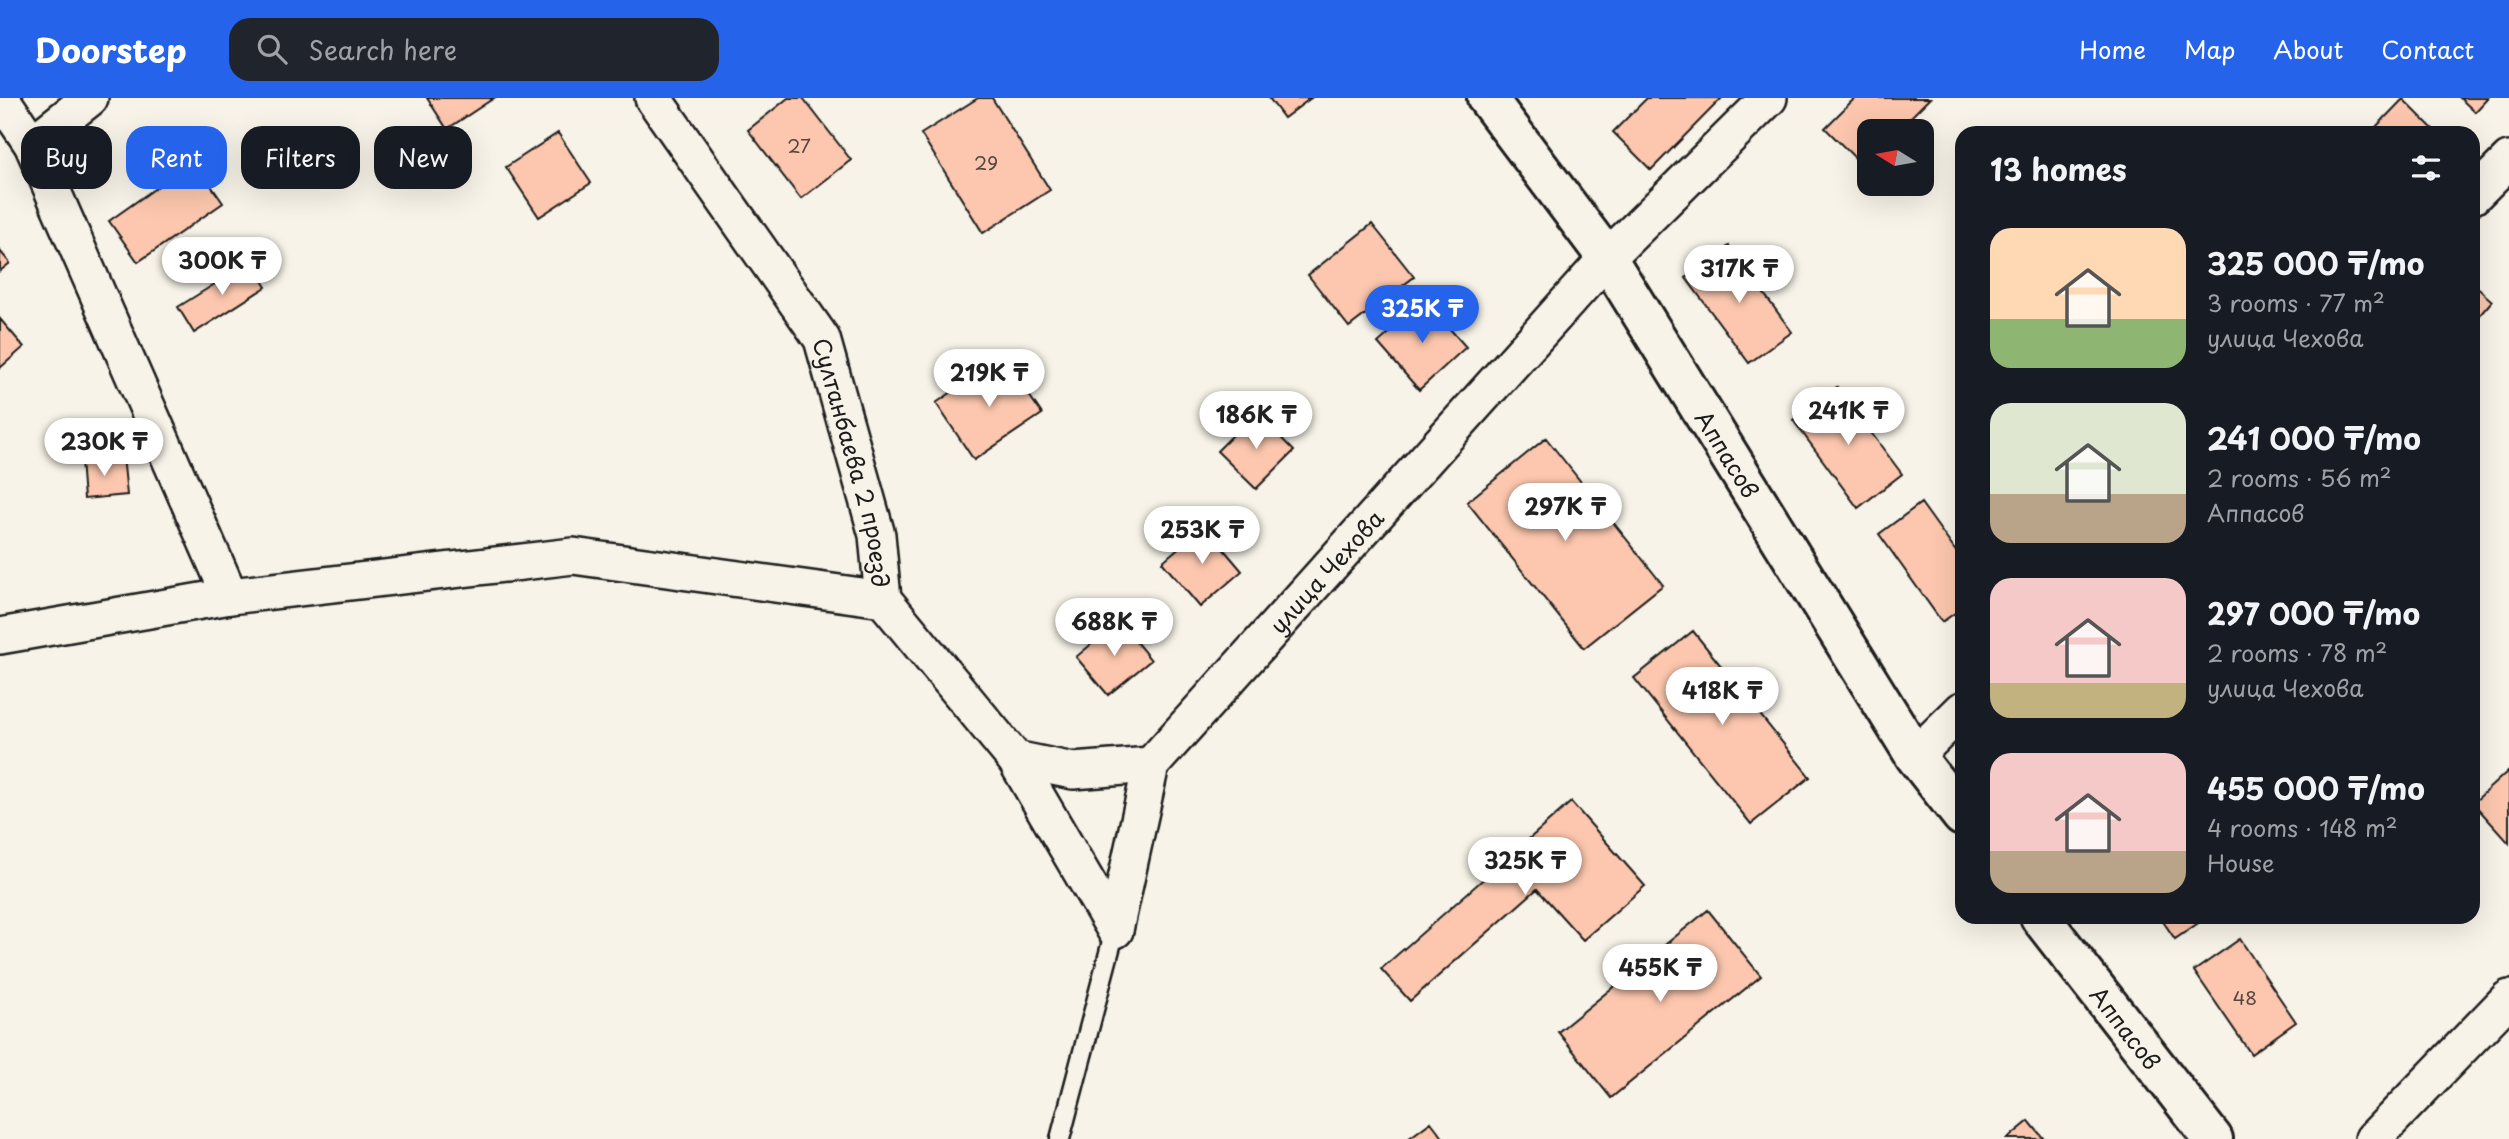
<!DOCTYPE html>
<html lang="en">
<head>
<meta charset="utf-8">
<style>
  body { margin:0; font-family:"Playpen Sans",sans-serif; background:#20242c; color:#f1f3f6; height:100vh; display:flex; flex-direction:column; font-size:26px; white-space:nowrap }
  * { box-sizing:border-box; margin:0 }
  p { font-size:23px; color:#9ea1a6 }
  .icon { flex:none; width:38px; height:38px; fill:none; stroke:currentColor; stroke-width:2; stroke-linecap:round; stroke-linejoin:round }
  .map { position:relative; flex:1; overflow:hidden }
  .panel { position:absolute; left:1955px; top:28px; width:525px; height:798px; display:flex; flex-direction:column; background:#171b24; border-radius:21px; box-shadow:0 7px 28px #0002 }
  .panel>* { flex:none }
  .guide { position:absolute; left:21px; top:28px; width:665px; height:63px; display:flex; gap:14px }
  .needle { width:46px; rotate:281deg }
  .buttons { position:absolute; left:1857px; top:21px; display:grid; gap:14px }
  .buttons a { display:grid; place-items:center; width:77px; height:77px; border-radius:14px; background:#171b24; box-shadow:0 7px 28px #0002; font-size:35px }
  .price { position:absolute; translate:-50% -60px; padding:0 16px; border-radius:24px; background:#fff; color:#222; font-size:23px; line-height:46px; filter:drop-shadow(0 2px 4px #0008) }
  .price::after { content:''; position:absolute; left:50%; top:42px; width:21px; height:16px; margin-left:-10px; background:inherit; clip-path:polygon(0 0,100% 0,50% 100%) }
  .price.on { background:#2563eb; color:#fff }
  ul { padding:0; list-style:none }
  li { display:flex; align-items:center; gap:21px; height:175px; padding:0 35px }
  li span { display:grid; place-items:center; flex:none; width:196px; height:140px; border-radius:21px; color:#555 }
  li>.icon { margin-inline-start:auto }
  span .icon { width:84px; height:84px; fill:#fffc; stroke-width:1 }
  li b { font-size:30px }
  h2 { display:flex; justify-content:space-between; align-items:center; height:84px; padding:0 35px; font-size:30px }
  .tag { padding:0 24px; border-radius:21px; background:#171b24; box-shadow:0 7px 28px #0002; font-size:24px; line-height:63px }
  .tag.on { background:#2563eb; color:#fff }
  header { display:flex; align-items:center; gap:42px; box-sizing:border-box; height:98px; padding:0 35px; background:#2563eb; color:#fff }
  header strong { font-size:33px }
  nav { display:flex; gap:38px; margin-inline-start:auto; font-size:24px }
  .search { width:490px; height:63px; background:#20242c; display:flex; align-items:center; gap:18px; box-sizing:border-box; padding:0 24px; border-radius:21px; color:#9ea1a6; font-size:26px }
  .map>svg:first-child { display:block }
</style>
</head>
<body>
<header>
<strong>Doorstep</strong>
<div class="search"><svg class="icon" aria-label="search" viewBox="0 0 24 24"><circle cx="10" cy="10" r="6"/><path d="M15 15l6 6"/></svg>Search here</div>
<nav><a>Home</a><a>Map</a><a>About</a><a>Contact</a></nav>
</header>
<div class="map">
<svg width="2509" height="1041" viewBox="0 0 2509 1041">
  <rect width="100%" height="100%" fill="#f7f3e8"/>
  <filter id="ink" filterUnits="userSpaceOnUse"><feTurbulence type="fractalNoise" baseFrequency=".0143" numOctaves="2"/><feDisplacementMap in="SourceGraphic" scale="14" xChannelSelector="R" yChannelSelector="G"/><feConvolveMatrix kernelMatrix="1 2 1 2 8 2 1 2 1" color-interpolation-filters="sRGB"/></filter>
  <g filter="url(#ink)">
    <path fill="#fcc7ae" stroke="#1c1c1c" stroke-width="2" d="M 427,0 L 494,0 L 447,31 Z
      M 788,0 L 803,0 L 851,62 L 801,101 L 748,32 Z
      M 978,0 L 992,0 L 1050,92 L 983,135 L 921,36 Z
      M 1269,0 L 1311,0 L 1284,20 Z
      M 1647,0 L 1722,0 L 1651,72 L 1613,34 Z
      M 1855,0 L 1930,0 L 1897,33 L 1869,33 L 1869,61 L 1862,67 L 1825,30 Z
      M 2460,0 L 2488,0 L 2475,14 Z
      M 2403,1 L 2437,35 L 2370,35 Z
      M 558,35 L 591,85 L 539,119 L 506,69 Z
      M 194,63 L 223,105 L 138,164 L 109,123 Z
      M 1372,126 L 1414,179 L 1349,229 L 1308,177 Z
      M 1729,148 L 1792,234 L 1749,265 L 1686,180 Z
      M 0,153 L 10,165 L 0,173 Z
      M 250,164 L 266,189 L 194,235 L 178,209 Z
      M 2473,186 L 2492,203 L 2473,225 Z
      M 1425,203 L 1466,249 L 1419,292 L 1378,245 Z
      M 0,221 L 24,249 L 0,270 Z
      M 1003,259 L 1042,316 L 974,362 L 936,305 Z
      M 1837,289 L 1902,376 L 1858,410 L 1793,322 Z
      M 1256,314 L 1294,353 L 1256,391 L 1217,353 Z
      M 1546,340 L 1663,487 L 1584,550 L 1467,404 Z
      M 123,358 L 127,397 L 84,401 L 81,362 Z
      M 1921,405 L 1962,462 L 1962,510 L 1942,524 L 1879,436 Z
      M 1204,428 L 1242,473 L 1200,509 L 1162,464 Z
      M 1119,523 L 1151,562 L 1108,597 L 1076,559 Z
      M 1693,533 L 1810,679 L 1751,726 L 1634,580 Z
      M 2509,672 L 2509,745 L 2473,705 Z
      M 1571,704 L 1645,788 L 1583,842 L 1537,791 L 1410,903 L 1381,871 Z
      M 1708,812 L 1761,878 L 1611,1000 L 1558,934 Z
      M 2160,819 L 2207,819 L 2175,841 Z
      M 2240,841 L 2296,924 L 2251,956 L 2194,873 Z
      M 2029,1023 L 2044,1041 L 2007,1041 Z
      M 1431,1024 L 1444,1041 L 1408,1041 Z"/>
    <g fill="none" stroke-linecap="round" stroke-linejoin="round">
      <g stroke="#1c1c1c" stroke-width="23">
        <path id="lane" d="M 1060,1041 L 1115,832"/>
      </g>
      <g stroke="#1c1c1c" stroke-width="40">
        <g id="street">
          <path d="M 1,0 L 32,46 L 230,498"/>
          <path id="s1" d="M 653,0 L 822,241 L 877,437 L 883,501 L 1015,661 L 1115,832"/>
          <path d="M 32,46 L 90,0"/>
          <path d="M 2473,98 L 2509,62"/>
          <path d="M 0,538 L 230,498 L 573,458 L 883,501"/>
          <path d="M 1915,658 L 1962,612"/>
          <path d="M 1015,661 L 1073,673 L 1151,667"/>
          <path id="s2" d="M 1115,832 L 1151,667 L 1607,160 L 1769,0"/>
          <path d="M 2373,1041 L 2509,900"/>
        </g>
      </g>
      <g stroke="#1c1c1c" stroke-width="44">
        <g id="secondary">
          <path id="s3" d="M 1487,0 L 1607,160 L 1915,658 L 1962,718"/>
          <path id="s4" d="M 2040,819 L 2213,1041"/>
        </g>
      </g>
      <use href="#lane" stroke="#f7f3e8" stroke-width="18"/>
      <use href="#street" stroke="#f7f3e8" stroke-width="35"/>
      <use href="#secondary" stroke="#f7f3e8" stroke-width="38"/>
    </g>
  </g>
  <g text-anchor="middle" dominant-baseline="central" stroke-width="6" stroke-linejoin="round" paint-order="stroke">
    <g font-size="19" fill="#544740">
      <text x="799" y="47">27</text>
      <text x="986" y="64">29</text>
      <text x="2245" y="899">48</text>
    </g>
    <g font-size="23" fill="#1c1c1c" stroke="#f7f3e8">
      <text stroke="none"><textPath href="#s3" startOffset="430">Аппасов</textPath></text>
      <text stroke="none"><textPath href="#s1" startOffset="422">Султанбаева 2 проезд</textPath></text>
      <text stroke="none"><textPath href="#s2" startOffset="430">улица Чехова</textPath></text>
      <text stroke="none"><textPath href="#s4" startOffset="140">Аппасов</textPath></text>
    </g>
  </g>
</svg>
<div class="buttons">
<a><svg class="needle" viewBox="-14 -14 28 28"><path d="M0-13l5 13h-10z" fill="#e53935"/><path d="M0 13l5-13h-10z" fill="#9ea1a6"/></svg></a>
</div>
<b class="price" style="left:222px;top:199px">300K ₸</b>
<b class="price" style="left:1739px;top:207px">317K ₸</b>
<b class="price on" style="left:1422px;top:247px">325K ₸</b>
<b class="price" style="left:989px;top:311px">219K ₸</b>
<b class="price" style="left:1848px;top:349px">241K ₸</b>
<b class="price" style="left:1256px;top:353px">186K ₸</b>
<b class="price" style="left:104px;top:380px">230K ₸</b>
<b class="price" style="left:1565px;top:445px">297K ₸</b>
<b class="price" style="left:1202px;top:468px">253K ₸</b>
<b class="price" style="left:1114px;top:560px">688K ₸</b>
<b class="price" style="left:1722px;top:629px">418K ₸</b>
<b class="price" style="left:1525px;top:799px">325K ₸</b>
<b class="price" style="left:1660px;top:906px">455K ₸</b>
<div class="guide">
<a class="tag">Buy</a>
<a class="tag on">Rent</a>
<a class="tag">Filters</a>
<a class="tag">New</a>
</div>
<section class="panel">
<h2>13 homes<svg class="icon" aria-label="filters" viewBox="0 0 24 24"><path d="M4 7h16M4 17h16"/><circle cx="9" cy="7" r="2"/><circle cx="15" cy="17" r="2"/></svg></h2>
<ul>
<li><span style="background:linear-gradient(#ffd9b3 65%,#8fb573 0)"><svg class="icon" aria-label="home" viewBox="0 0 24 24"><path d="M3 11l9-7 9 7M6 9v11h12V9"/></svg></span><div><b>325 000 ₸/mo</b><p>3 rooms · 77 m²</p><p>улица Чехова</p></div></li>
<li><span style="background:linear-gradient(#dfe7d0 65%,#b9a48a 0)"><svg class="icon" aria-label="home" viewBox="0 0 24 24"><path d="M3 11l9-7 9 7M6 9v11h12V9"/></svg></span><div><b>241 000 ₸/mo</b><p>2 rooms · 56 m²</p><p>Аппасов</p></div></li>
<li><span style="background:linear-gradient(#f6c9c9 75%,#c2b280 0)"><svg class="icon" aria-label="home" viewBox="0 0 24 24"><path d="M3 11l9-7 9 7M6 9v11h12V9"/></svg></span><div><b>297 000 ₸/mo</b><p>2 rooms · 78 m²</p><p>улица Чехова</p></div></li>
<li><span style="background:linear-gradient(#f6c9c9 70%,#b9a48a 0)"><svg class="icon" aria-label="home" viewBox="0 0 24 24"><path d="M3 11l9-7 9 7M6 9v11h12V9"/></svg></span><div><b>455 000 ₸/mo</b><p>4 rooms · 148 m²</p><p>House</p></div></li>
</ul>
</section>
</div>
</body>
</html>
